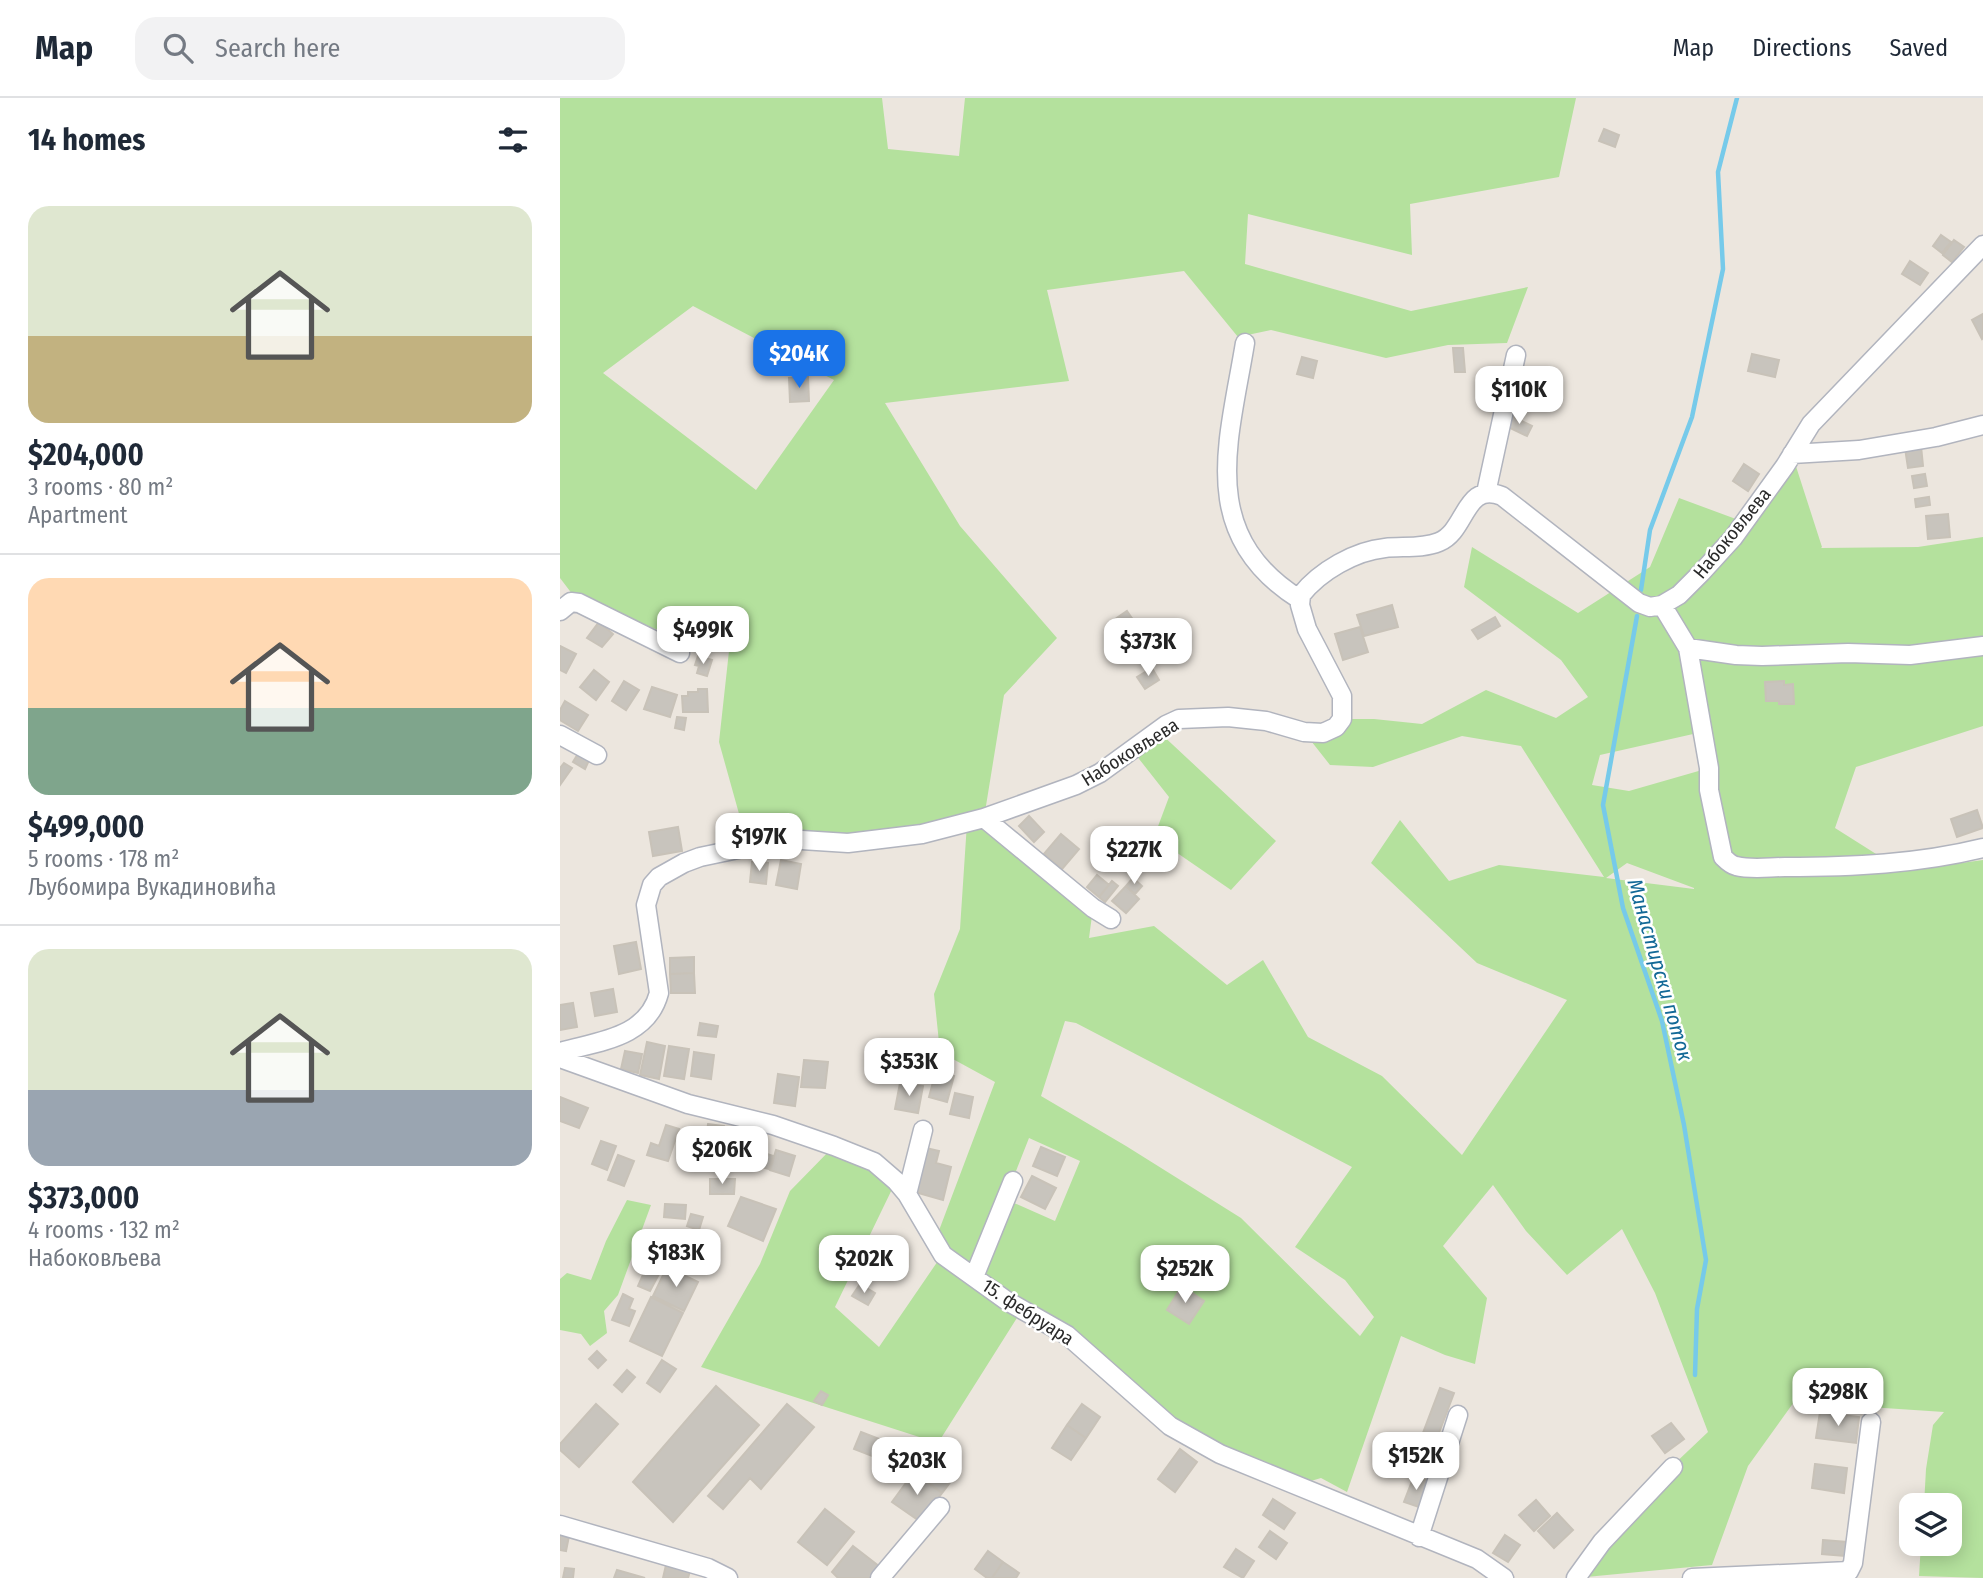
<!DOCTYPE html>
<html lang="en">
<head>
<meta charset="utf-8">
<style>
  body { margin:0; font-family:"Fira Sans Condensed",sans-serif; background:#f2f2f3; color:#1f2937; height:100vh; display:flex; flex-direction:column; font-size:26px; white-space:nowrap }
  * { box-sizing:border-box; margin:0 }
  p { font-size:23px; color:#747a83 }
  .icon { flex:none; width:38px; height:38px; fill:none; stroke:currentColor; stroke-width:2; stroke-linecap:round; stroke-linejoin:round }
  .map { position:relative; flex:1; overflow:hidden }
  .details { display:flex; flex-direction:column; background:#fff; width:560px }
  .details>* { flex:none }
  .tools { position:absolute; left:1339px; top:1395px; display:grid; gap:14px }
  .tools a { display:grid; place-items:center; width:63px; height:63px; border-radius:14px; background:#fff; box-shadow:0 4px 18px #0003; font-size:35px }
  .price { position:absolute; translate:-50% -60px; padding:0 16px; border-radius:14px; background:#fff; color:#222; font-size:23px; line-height:46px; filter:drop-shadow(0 2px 4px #0008) }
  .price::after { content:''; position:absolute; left:50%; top:42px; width:21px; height:16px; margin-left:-10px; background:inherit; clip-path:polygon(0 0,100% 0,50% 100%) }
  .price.current { background:#1a73e8; color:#fff }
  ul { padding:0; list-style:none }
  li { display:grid; align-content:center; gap:14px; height:371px; padding:0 28px }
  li+li { border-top:2px solid #e0e1e3 }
  li span { display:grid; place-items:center; height:217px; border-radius:21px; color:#555 }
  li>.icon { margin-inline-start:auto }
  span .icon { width:126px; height:126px; fill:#fffc; stroke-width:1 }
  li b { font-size:30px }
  h2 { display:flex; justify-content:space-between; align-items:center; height:84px; padding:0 28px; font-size:30px }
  header { display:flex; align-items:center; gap:42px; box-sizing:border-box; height:98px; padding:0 35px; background:#fff; border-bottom:2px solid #e0e1e3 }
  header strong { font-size:33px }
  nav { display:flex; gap:38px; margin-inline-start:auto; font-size:24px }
  .search { width:490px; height:63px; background:#f2f2f3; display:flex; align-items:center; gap:18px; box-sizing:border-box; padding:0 24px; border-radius:21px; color:#747a83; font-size:26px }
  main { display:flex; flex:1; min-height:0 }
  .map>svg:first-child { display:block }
</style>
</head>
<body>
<header>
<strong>Map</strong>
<div class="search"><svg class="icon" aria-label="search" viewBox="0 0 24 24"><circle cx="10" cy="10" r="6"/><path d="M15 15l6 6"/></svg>Search here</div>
<nav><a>Map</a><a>Directions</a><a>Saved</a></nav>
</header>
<main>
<section class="details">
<h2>14 homes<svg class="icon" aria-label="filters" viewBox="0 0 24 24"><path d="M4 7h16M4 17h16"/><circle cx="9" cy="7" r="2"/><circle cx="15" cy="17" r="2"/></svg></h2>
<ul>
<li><span style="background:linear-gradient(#dfe7d0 60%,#c2b280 0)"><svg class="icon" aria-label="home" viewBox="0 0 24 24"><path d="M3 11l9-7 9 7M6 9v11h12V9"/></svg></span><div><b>$204,000</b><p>3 rooms · 80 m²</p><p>Apartment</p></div></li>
<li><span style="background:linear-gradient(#ffd9b3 60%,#7fa58c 0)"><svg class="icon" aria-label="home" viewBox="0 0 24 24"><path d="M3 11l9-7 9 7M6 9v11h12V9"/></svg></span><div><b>$499,000</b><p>5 rooms · 178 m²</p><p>Љубомира Вукадиновића</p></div></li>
<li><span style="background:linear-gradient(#dfe7d0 65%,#9aa5b1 0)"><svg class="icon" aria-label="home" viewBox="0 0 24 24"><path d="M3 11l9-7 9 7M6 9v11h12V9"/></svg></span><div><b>$373,000</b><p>4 rooms · 132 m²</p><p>Набоковљева</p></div></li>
</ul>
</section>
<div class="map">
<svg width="1423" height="1480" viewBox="0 0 1423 1480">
  <rect width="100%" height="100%" fill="#ece6de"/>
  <path fill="#b4e19d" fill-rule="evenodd" d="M 0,0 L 322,0 L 328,51 L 399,58 L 405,0 L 1016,0 L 999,79 L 850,106 L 852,157 L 688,116 L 685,166 L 851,213 L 968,189 L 947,245 L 888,247 L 826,260 L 711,232 L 678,239 L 624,173 L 487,192 L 509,283 L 325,305 L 400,428 L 497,540 L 444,597 L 424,720 L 533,810 L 529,840 L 594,828 L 667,887 L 703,862 L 748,939 L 822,978 L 902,1057 L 1007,902 L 917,865 L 811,765 L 840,722 L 889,783 L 939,767 L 1044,779 L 961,648 L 902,638 L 813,669 L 770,667 L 744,634 L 782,621 L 814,621 L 862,626 L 926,592 L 996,620 L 1028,599 L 1001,562 L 904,489 L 912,449 L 1018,515 L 1090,469 L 1119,400 L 1184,424 L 1232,356 L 1262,449 L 1261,450 L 1358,449 L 1423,439 L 1423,628 L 1296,669 L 1275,730 L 1343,773 L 1423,762 L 1423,1480 L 1359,1478 L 1361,1446 L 1390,1446 L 1390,1407 L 1364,1407 L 1366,1371 L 1373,1327 L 1384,1314 L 1234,1304 L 1188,1368 L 1152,1467 L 1026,1479 L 1090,1389 L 1148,1334 L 1095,1195 L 1062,1131 L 1007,1177 L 966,1133 L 933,1087 L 883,1148 L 927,1200 L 915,1266 L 885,1257 L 841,1238 L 787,1394 L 761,1380 L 734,1388 L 660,1356 L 462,1212 L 378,1345 L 141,1269 L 200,1166 L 230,1093 L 274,1048 L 336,1083 L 275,1209 L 319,1249 L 382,1157 L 375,1143 L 435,984 L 380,954 L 374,896 L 400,831 L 407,725 L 188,748 L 159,644 L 169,553 L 149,549 L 19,505 L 0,480 ZM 133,208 L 274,282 L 196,392 L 43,275 ZM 1142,634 L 1149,670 L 1069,693 L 1032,687 L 1040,657 ZM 1067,765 L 1134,790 L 1134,791 L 1046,780 ZM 505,923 L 516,925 L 792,1069 L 735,1149 L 785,1182 L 814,1219 L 800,1238 L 681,1120 L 566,1048 L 481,998 ZM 469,1040 L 520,1063 L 495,1123 L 445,1101 Z
    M 598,633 L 716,743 L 671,792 L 594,739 L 609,699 L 572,652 Z
    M 67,1102 L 91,1107 L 58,1197 L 44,1213 L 47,1235 L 30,1248 L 21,1236 L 0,1232 L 0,1181 L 7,1175 L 31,1182 L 46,1143 Z"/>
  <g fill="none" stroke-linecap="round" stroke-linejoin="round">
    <path stroke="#76caea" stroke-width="4.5" d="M 1081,492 L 1090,432 L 1132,319 L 1163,171 L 1158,74 L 1177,0
      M 1077,518 L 1043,707 L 1063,810 L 1102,923 L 1124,1027 L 1146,1162 L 1137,1211 L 1135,1277"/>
  </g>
  <path fill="#c8c4bd" stroke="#c8c2b8" stroke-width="2" d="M 1044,31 L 1059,37 L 1055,49 L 1039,43 Z
    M 1381,137 L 1391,144 L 1382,155 L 1373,148 Z
    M 1394,142 L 1404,149 L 1392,164 L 1383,157 Z
    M 1350,163 L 1368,175 L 1360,187 L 1342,176 Z
    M 1423,216 L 1423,240 L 1422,241 L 1412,222 Z
    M 893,250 L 903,250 L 905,274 L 895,274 Z
    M 1192,256 L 1219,262 L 1215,279 L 1188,273 Z
    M 742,259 L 757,263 L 753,280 L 737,276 Z
    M 248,279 L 249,303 L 230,304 L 229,280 Z
    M 951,318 L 972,328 L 967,338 L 946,328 Z
    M 1361,348 L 1363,368 L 1348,370 L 1345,350 Z
    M 1184,366 L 1199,376 L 1188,393 L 1173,383 Z
    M 1365,376 L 1367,388 L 1354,390 L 1352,378 Z
    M 1369,399 L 1370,407 L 1356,409 L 1355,401 Z
    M 1388,416 L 1390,439 L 1368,441 L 1366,418 Z
    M 832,507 L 838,529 L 804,538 L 797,517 Z
    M 567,513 L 578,529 L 559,541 L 548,526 Z
    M 935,519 L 940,528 L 918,541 L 912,532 Z
    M 39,524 L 53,536 L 42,549 L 27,540 Z
    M 800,529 L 808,554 L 783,562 L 775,536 Z
    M 0,548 L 16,556 L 6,575 L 0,572 Z
    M 138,558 L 152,562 L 147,578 L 137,575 L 139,568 L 135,567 Z
    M 592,570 L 599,582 L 585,591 L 577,579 Z
    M 34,572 L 49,584 L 36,602 L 20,589 Z
    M 64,583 L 79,592 L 66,612 L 52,603 Z
    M 1224,583 L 1224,587 L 1233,586 L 1234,606 L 1219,606 L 1219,603 L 1206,603 L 1205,584 Z
    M 92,589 L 117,597 L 110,619 L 84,611 Z
    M 138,591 L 147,591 L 148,614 L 123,614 L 122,598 L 128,598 L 128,594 L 138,594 Z
    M 5,603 L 28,617 L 18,633 L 0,622 L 0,612 Z
    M 117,619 L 126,620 L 124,632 L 115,630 Z
    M 19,654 L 30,660 L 25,671 L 13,664 Z
    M 4,665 L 12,670 L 0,687 L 0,670 Z
    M 1417,712 L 1423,730 L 1397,739 L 1391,721 Z
    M 469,718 L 484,734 L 474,744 L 459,728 Z
    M 118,729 L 122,753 L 93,758 L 89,734 Z
    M 501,736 L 519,751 L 502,771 L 484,756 Z
    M 554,737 L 563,748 L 555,757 L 550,752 L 545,758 L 539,752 Z
    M 221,762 L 241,766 L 237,791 L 216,787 Z
    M 192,764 L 208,765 L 206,786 L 190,784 Z
    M 537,777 L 549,787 L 539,799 L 527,789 Z
    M 573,780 L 582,788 L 575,796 L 566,788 Z
    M 552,783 L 558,788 L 545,804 L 539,799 Z
    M 566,788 L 579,801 L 566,815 L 552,803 Z
    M 76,844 L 81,871 L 59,876 L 54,848 Z
    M 134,859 L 134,875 L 110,876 L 110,860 Z
    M 134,875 L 135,895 L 111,895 L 110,876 Z
    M 53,891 L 57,914 L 35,918 L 31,895 Z
    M 13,905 L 17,929 L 0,932 L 0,907 Z
    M 140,925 L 158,928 L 156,939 L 138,937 Z
    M 87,944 L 105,948 L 99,981 L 80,977 Z
    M 109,948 L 129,951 L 124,981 L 104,978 Z
    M 65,953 L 82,956 L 78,975 L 61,971 Z
    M 134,954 L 154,957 L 151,981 L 131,978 Z
    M 244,962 L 268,964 L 265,990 L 241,989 Z
    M 376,973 L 394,978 L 387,1004 L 369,999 Z
    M 218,976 L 239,979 L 235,1008 L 214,1005 Z
    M 340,985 L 363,988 L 358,1015 L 335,1011 Z
    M 395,995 L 413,999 L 409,1020 L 390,1016 Z
    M 0,999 L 28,1010 L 19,1030 L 0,1023 Z
    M 148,1026 L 164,1028 L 160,1059 L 144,1057 Z
    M 106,1027 L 119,1031 L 108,1063 L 87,1057 L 91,1045 L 99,1048 Z
    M 132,1031 L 146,1032 L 141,1067 L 118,1064 L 121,1039 L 130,1040 Z
    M 41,1043 L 56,1048 L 47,1072 L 32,1066 Z
    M 168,1045 L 186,1047 L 184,1069 L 165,1067 Z
    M 481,1049 L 505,1059 L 497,1078 L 473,1068 Z
    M 366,1050 L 379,1053 L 376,1065 L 391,1069 L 383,1102 L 355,1094 Z
    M 216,1052 L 235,1058 L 229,1078 L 210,1072 Z
    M 201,1054 L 213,1058 L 209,1071 L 197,1068 Z
    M 58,1057 L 74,1063 L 64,1088 L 48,1082 Z
    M 472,1078 L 496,1090 L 485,1111 L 461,1099 Z
    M 150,1081 L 175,1081 L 174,1096 L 150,1096 Z
    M 181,1099 L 216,1111 L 203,1143 L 168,1128 Z
    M 105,1106 L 126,1107 L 125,1121 L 104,1119 Z
    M 131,1116 L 143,1119 L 139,1132 L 127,1128 Z
    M 148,1136 L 157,1140 L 155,1146 L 159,1147 L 152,1163 L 134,1155 L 141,1138 L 146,1141 Z
    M 107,1169 L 138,1184 L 124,1213 L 93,1198 Z
    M 86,1170 L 99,1176 L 90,1193 L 78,1188 Z
    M 300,1186 L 315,1195 L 308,1207 L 292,1198 Z
    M 622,1188 L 644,1203 L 629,1226 L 607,1212 Z
    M 63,1196 L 73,1201 L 69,1211 L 75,1213 L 69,1228 L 52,1222 Z
    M 91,1199 L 123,1215 L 102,1258 L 70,1243 Z
    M 37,1253 L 46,1262 L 38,1270 L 29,1261 Z
    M 102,1262 L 116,1271 L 100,1294 L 87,1285 Z
    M 67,1272 L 75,1279 L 62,1294 L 54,1287 Z
    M 156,1288 L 199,1327 L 113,1424 L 73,1384 Z
    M 880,1290 L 894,1295 L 877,1340 L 863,1335 Z
    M 261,1293 L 268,1297 L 262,1307 L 254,1303 Z
    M 36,1306 L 58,1326 L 19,1369 L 0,1352 L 0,1346 Z
    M 227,1306 L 254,1329 L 201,1391 L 190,1380 L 163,1411 L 148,1398 Z
    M 522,1306 L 540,1319 L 526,1340 L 507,1327 Z
    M 1260,1314 L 1299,1319 L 1296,1345 L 1256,1340 Z
    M 1111,1325 L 1124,1341 L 1105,1355 L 1092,1338 Z
    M 507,1327 L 526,1340 L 511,1362 L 492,1350 Z
    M 301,1334 L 371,1361 L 354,1374 L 294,1351 Z
    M 620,1351 L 637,1364 L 615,1394 L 598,1381 Z
    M 371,1361 L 395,1378 L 382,1395 L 354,1374 Z
    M 1255,1366 L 1287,1370 L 1284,1395 L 1252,1390 Z
    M 354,1374 L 382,1395 L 361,1424 L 332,1404 Z
    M 854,1378 L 869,1383 L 859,1409 L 844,1404 Z
    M 713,1401 L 735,1415 L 724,1431 L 703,1417 Z
    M 976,1402 L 990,1418 L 974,1433 L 959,1417 Z
    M 265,1411 L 294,1434 L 267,1467 L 238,1444 Z
    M 997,1415 L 1013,1432 L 994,1450 L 978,1433 Z
    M 710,1433 L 727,1445 L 716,1461 L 699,1449 Z
    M 0,1436 L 9,1438 L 6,1453 L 0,1452 Z
    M 945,1437 L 960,1447 L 948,1464 L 933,1455 Z
    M 1263,1442 L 1287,1444 L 1285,1458 L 1262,1456 Z
    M 293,1448 L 320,1469 L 311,1480 L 278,1480 L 272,1474 Z
    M 676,1451 L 694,1463 L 683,1480 L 664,1469 Z
    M 428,1453 L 443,1464 L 432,1480 L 427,1480 L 415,1471 Z
    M 443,1464 L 459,1475 L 456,1480 L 432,1480 Z
    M 106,1467 L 130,1473 L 128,1480 L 103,1480 Z
    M 5,1470 L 14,1471 L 13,1480 L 3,1480 Z
    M 57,1472 L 85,1480 L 54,1480 Z"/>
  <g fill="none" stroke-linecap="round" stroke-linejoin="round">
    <g stroke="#b1b4be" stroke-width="21">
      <path id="minor" d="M 685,245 C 669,343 636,436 739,501
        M 1232,356 L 1299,352 L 1376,339 L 1423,327
        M 926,395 L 956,257
        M 1102,507 L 1128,550 L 1149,670 L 1149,692 L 1163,759 C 1167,763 1171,767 1176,768 C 1192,772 1209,769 1225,769 C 1292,769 1358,766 1423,750
        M 0,513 L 11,504 L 19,505 L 120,555
        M 1128,550 L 1176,557 L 1202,558 L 1288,555 L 1350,557 L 1423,548
        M 0,637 L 37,657
        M 424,720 L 533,810 L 551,821
        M 0,954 C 39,943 87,940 99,895 L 86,807 L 92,787 L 99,779 L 124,765 L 140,759 L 226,741 L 288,745 L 362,736 L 424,720 L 516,687 L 540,675 L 606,627 L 619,621 L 668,619 L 706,623 L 744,634 L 763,635 L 776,629 L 782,621 L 782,598 L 747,531 L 740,507 L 741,497 C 760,473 795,453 825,450 C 842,448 862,451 879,444 C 907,433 904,383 942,398 L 1079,505 L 1090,509 L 1102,507 L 1119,497 L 1142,474 L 1173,440 L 1225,368 L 1251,326 L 1423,147
        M 0,960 L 128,1006 L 213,1027 L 274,1048 L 314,1064 L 336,1083 L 347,1096 L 383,1157 L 447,1203 L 507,1237 L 610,1328 L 660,1356 L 917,1461 L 944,1480
        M 347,1096 L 363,1032
        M 414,1179 L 453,1083
        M 0,1427 L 148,1470 L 168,1480
        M 859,1439 L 898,1317
        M 320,1480 L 380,1409
        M 1016,1480 L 1042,1444 L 1113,1369
        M 1132,1480 L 1289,1473 L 1293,1465 L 1311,1324"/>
    </g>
    <use href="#minor" stroke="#fff" stroke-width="18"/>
  </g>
  <g text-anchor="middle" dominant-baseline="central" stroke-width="5" stroke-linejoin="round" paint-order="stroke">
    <g font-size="19" fill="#2b2b2b" stroke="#fff">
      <text transform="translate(1172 435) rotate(-51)">Набоковљева</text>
      <text transform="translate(570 654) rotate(-32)">Набоковљева</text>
      <text transform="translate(468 1214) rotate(33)">15. фебруара</text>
    </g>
    <g font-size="21" font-style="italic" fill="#136997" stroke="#fff">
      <text transform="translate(1100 872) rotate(74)">Манастирски поток</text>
    </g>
  </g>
</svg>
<div class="tools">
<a><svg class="icon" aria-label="layers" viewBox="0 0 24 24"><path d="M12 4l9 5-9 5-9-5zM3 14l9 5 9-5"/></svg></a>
</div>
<b class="price current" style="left:239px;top:292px">$204K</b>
<b class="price" style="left:959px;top:328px">$110K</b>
<b class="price" style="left:143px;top:568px">$499K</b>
<b class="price" style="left:588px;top:580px">$373K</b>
<b class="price" style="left:199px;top:775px">$197K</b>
<b class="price" style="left:574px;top:788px">$227K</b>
<b class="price" style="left:349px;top:1000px">$353K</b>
<b class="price" style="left:162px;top:1088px">$206K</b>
<b class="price" style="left:116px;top:1191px">$183K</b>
<b class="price" style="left:304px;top:1197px">$202K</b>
<b class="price" style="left:625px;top:1207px">$252K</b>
<b class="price" style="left:1278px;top:1330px">$298K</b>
<b class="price" style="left:856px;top:1394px">$152K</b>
<b class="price" style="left:357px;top:1399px">$203K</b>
</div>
</main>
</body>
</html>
